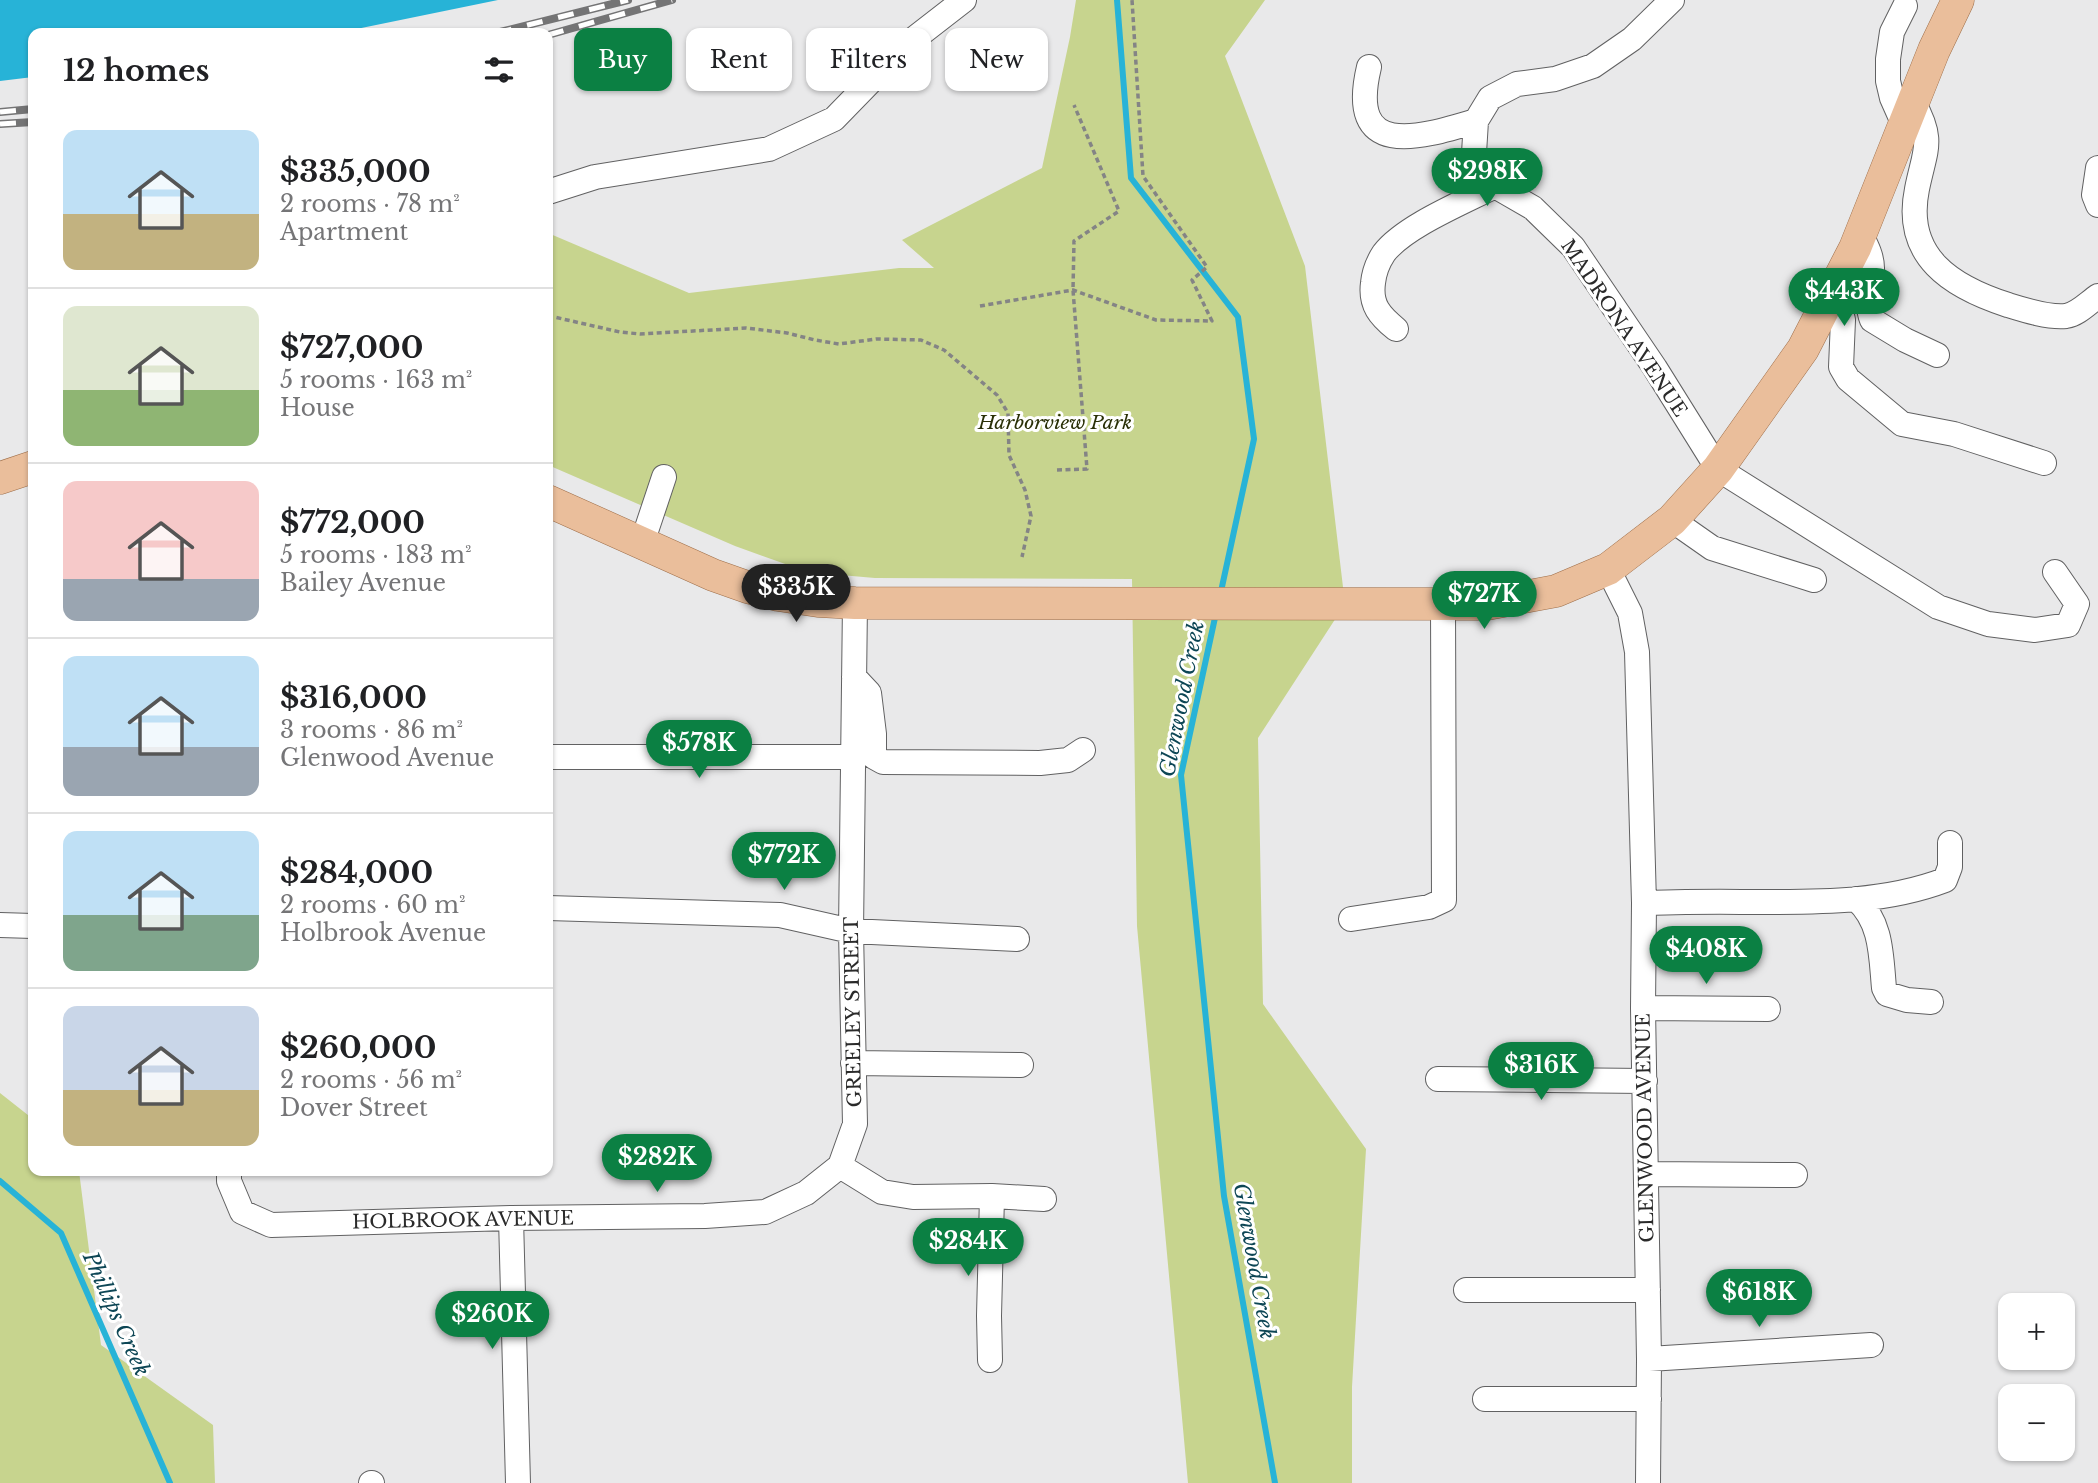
<!DOCTYPE html>
<html lang="en">
<head>
<meta charset="utf-8">
<style>
  body { margin:0; font-family:"Libre Baskerville",serif; background:#f2f2f2; color:#202124; height:100vh; display:flex; flex-direction:column; font-size:26px; white-space:nowrap }
  * { box-sizing:border-box; margin:0 }
  p { font-size:23px; color:#757577 }
  .icon { flex:none; width:38px; height:38px; fill:none; stroke:currentColor; stroke-width:2; stroke-linecap:round; stroke-linejoin:round }
  .map { position:relative; flex:1; overflow:hidden }
  .panel { position:absolute; left:28px; top:28px; width:525px; height:1148px; display:flex; flex-direction:column; background:#fff; border-radius:14px; box-shadow:0 2px 5px #0004 }
  .panel>* { flex:none }
  .top-card { position:absolute; left:574px; top:28px; width:665px; height:63px; display:flex; gap:14px }
  .fabs { position:absolute; left:1998px; top:1293px; display:grid; gap:14px }
  .fabs a { display:grid; place-items:center; width:77px; height:77px; border-radius:14px; background:#fff; box-shadow:0 2px 5px #0004; font-size:35px }
  .price { position:absolute; translate:-50% -60px; padding:0 16px; border-radius:24px; background:#0b8043; color:#fff; font-size:23px; line-height:46px; filter:drop-shadow(0 2px 4px #0008) }
  .price::after { content:''; position:absolute; left:50%; top:42px; width:21px; height:16px; margin-left:-10px; background:inherit; clip-path:polygon(0 0,100% 0,50% 100%) }
  .price.on { background:#222; color:#fff }
  ul { padding:0; list-style:none }
  li { display:flex; align-items:center; gap:21px; height:175px; padding:0 35px }
  li+li { border-top:2px solid #e0e0e0 }
  li span { display:grid; place-items:center; flex:none; width:196px; height:140px; border-radius:14px; color:#555 }
  li>.icon { margin-inline-start:auto }
  span .icon { width:84px; height:84px; fill:#fffc; stroke-width:1 }
  li b { font-size:30px }
  h2 { display:flex; justify-content:space-between; align-items:center; height:84px; padding:0 35px; font-size:30px }
  .tag { padding:0 24px; border-radius:14px; background:#fff; box-shadow:0 2px 5px #0004; font-size:24px; line-height:63px }
  .tag.on { background:#0b8043; color:#fff }
  .map>svg:first-child { display:block }
</style>
</head>
<body>
<div class="map">
<svg width="2098" height="1483" viewBox="0 0 2098 1483">
  <rect width="100%" height="100%" fill="#e9e9ea"/>
  <path fill="#c7d48e" d="M 1076,0 L 1265,0 L 1225,56 L 1305,266 L 1345,604 L 1258,738 L 1263,1004 L 1366,1149 L 1352,1387 L 1352,1483 L 1188,1483 L 1137,926 L 1132,579 L 875,578 L 829,574 L 788,565 L 735,546 L 548,465 L 548,233 L 689,293 L 899,268 L 934,268 L 902,240 L 1042,168 L 1070,37 Z
    M 0,1093 L 33,1119 L 33,1171 L 79,1171 L 101,1345 L 213,1425 L 215,1483 L 0,1483 Z"/>
  <path fill="#27b3d7" d="M 0,0 L 498,0 L 337,33 L 33,33 L 33,77 L 0,81 Z"/>
  <g fill="none" stroke-linecap="round" stroke-linejoin="round">
    <path stroke="#27b3d7" stroke-width="6" d="M 1117,0 L 1131,178 L 1238,317 L 1254,439 L 1220,596
      M 1216,613 L 1181,775 L 1224,1196 L 1275,1483
      M 0,1181 L 61,1233 L 170,1483"/>
    <g stroke="#616162" stroke-width="26">
      <path id="minor" d="M 1672,0 L 1632,39 L 1593,66 L 1555,79 L 1517,84 L 1490,98 L 1476,121 L 1474,153 L 1495,186 L 1533,208 L 1573,247 L 1655,368 L 1718,469 L 1938,607 L 1988,624 L 2035,630 L 2068,625 L 2077,604 L 2055,572
        M 1369,67 C 1347,159 1417,139 1476,121
        M 1913,102 C 1935,141 1925,149 1917,189 C 1903,257 1952,287 2008,305 C 2024,310 2049,318 2066,316 C 2078,314 2088,303 2098,296
        M 1904,125 L 1892,98 L 1888,81 L 1888,59 L 1892,32 L 1905,6
        M 2098,168 L 2094,195 L 2098,205
        M 548,192 L 595,177 L 769,149 L 834,119 L 906,45 L 964,0
        M 1861,235 C 1866,245 1872,256 1872,268 C 1873,285 1865,303 1872,320 L 1905,340 L 1937,355
        M 1835,288 L 1843,320 L 1841,367 L 1848,379 L 1902,424 L 1954,434 L 2044,463
        M 1396,329 C 1380,316 1370,305 1373,283 C 1374,273 1378,262 1384,253 C 1405,226 1464,202 1495,186
        M 1672,520 L 1712,548 L 1814,580
        M 642,543 L 664,477
        M 1608,569 L 1630,613 L 1637,652 L 1644,903 L 1643,1008 L 1649,1359 L 1648,1483
        M 854,677 L 869,693 L 874,734 L 874,757 L 883,762 L 1040,763 L 1068,760 L 1083,750
        M 548,757 L 853,757
        M 1856,899 C 1882,922 1881,956 1884,988 L 1887,994 L 1907,1000 L 1931,1002
        M 1644,903 C 1678,902 1712,901 1747,902 C 1813,902 1882,904 1945,880 L 1950,867 L 1950,843
        M 548,908 L 780,915 L 851,931 L 1017,939
        M 1351,919 L 1429,907 L 1444,900 L 1443,604
        M 0,925 L 33,926
        M 1643,1008 L 1768,1009
        M 853,1063 L 1021,1065
        M 1438,1079 L 1645,1081
        M 840,1166 L 855,1124 L 851,931 L 855,603
        M 229,1171 L 229,1181 L 242,1212 L 271,1225 L 511,1218 L 705,1216 L 765,1212 L 806,1193 L 840,1166 L 882,1192 L 913,1197 L 992,1196 L 1044,1199
        M 1646,1174 L 1795,1175
        M 511,1218 L 518,1483
        M 1466,1290 L 1648,1290
        M 1649,1359 L 1871,1345
        M 990,1360 L 989,1316 L 992,1196
        M 1485,1399 L 1649,1399
        M 371,1483 L 372,1483"/>
    </g>
    <g stroke="#9e6e49" stroke-width="33">
      <path id="major" d="M 0,478 L 33,467
        M 548,501 L 713,575 L 747,587 L 778,595 L 818,601 L 855,603 L 1487,604 L 1556,591 L 1608,569 L 1672,520 L 1718,469 L 1803,349 L 1855,248 L 1934,50 L 1958,0"/>
    </g>
    <path stroke="#848485" stroke-width="3.5" stroke-dasharray="5 3.5" stroke-linecap="butt" d="M 980,306 L 1073,290 L 1156,320 L 1212,321 L 1192,280 L 1207,267 L 1143,176 L 1132,0
      M 548,317 L 554,317 L 620,332 L 640,334 L 746,328 L 787,333 L 815,340 L 839,344 L 876,339 L 921,340 L 944,350 L 997,395 L 1008,413 L 1009,455 L 1025,490 L 1031,516 L 1022,557
      M 1057,470 L 1087,469 L 1073,290 L 1074,241 L 1119,211 L 1074,105"/>
    <use href="#minor" stroke="#fff" stroke-width="24"/>
    <use href="#major" stroke="#eabe9b" stroke-width="32"/>
    <g stroke="#747475" stroke-width="8">
      <path id="rail" d="M 496,33 L 628,0
        M 548,35 L 672,0
        M 0,112 L 33,109
        M 0,124 L 33,122"/>
    </g>
    <use href="#rail" stroke="#fff" stroke-width="5" stroke-dasharray="16" stroke-linecap="butt"/>
  </g>
  <g text-anchor="middle" dominant-baseline="central" stroke-width="6" stroke-linejoin="round" paint-order="stroke">
    <g font-size="19" fill="#2a2a2a" stroke="#fff">
      <text transform="translate(1624 328) rotate(56)">MADRONA AVENUE</text>
      <text transform="translate(853 1012) rotate(-91)">GREELEY STREET</text>
      <text transform="translate(1645 1128) rotate(-91)">GLENWOOD AVENUE</text>
      <text transform="translate(463 1220) rotate(-1)">HOLBROOK AVENUE</text>
    </g>
    <g font-size="19" font-style="italic" fill="#2a3007" stroke="#fff">
      <text x="1055" y="422">Harborview Park</text>
    </g>
    <g font-size="21" font-style="italic" fill="#0d4655" stroke="#fff">
      <text transform="translate(1182 699) rotate(-79)">Glenwood Creek</text>
      <text transform="translate(1254 1261) rotate(80)">Glenwood Creek</text>
      <text transform="translate(116 1314) rotate(66)">Phillips Creek</text>
    </g>
  </g>
</svg>
<div class="fabs">
<a>+</a>
<a>−</a>
</div>
<b class="price" style="left:1487px;top:208px">$298K</b>
<b class="price" style="left:1844px;top:328px">$443K</b>
<b class="price on" style="left:796px;top:624px">$335K</b>
<b class="price" style="left:1484px;top:631px">$727K</b>
<b class="price" style="left:699px;top:780px">$578K</b>
<b class="price" style="left:784px;top:892px">$772K</b>
<b class="price" style="left:1706px;top:986px">$408K</b>
<b class="price" style="left:1541px;top:1102px">$316K</b>
<b class="price" style="left:657px;top:1194px">$282K</b>
<b class="price" style="left:968px;top:1278px">$284K</b>
<b class="price" style="left:1759px;top:1329px">$618K</b>
<b class="price" style="left:492px;top:1351px">$260K</b>
<div class="top-card">
<a class="tag on">Buy</a>
<a class="tag">Rent</a>
<a class="tag">Filters</a>
<a class="tag">New</a>
</div>
<section class="panel">
<h2>12 homes<svg class="icon" aria-label="filters" viewBox="0 0 24 24"><path d="M4 7h16M4 17h16"/><circle cx="9" cy="7" r="2"/><circle cx="15" cy="17" r="2"/></svg></h2>
<ul>
<li><span style="background:linear-gradient(#bfe0f5 60%,#c2b280 0)"><svg class="icon" aria-label="home" viewBox="0 0 24 24"><path d="M3 11l9-7 9 7M6 9v11h12V9"/></svg></span><div><b>$335,000</b><p>2 rooms · 78 m²</p><p>Apartment</p></div></li>
<li><span style="background:linear-gradient(#dfe7d0 60%,#8fb573 0)"><svg class="icon" aria-label="home" viewBox="0 0 24 24"><path d="M3 11l9-7 9 7M6 9v11h12V9"/></svg></span><div><b>$727,000</b><p>5 rooms · 163 m²</p><p>House</p></div></li>
<li><span style="background:linear-gradient(#f6c9c9 70%,#9aa5b1 0)"><svg class="icon" aria-label="home" viewBox="0 0 24 24"><path d="M3 11l9-7 9 7M6 9v11h12V9"/></svg></span><div><b>$772,000</b><p>5 rooms · 183 m²</p><p>Bailey Avenue</p></div></li>
<li><span style="background:linear-gradient(#bfe0f5 65%,#9aa5b1 0)"><svg class="icon" aria-label="home" viewBox="0 0 24 24"><path d="M3 11l9-7 9 7M6 9v11h12V9"/></svg></span><div><b>$316,000</b><p>3 rooms · 86 m²</p><p>Glenwood Avenue</p></div></li>
<li><span style="background:linear-gradient(#bfe0f5 60%,#7fa58c 0)"><svg class="icon" aria-label="home" viewBox="0 0 24 24"><path d="M3 11l9-7 9 7M6 9v11h12V9"/></svg></span><div><b>$284,000</b><p>2 rooms · 60 m²</p><p>Holbrook Avenue</p></div></li>
<li><span style="background:linear-gradient(#c9d6e8 60%,#c2b280 0)"><svg class="icon" aria-label="home" viewBox="0 0 24 24"><path d="M3 11l9-7 9 7M6 9v11h12V9"/></svg></span><div><b>$260,000</b><p>2 rooms · 56 m²</p><p>Dover Street</p></div></li>
</ul>
</section>
</div>
</body>
</html>
